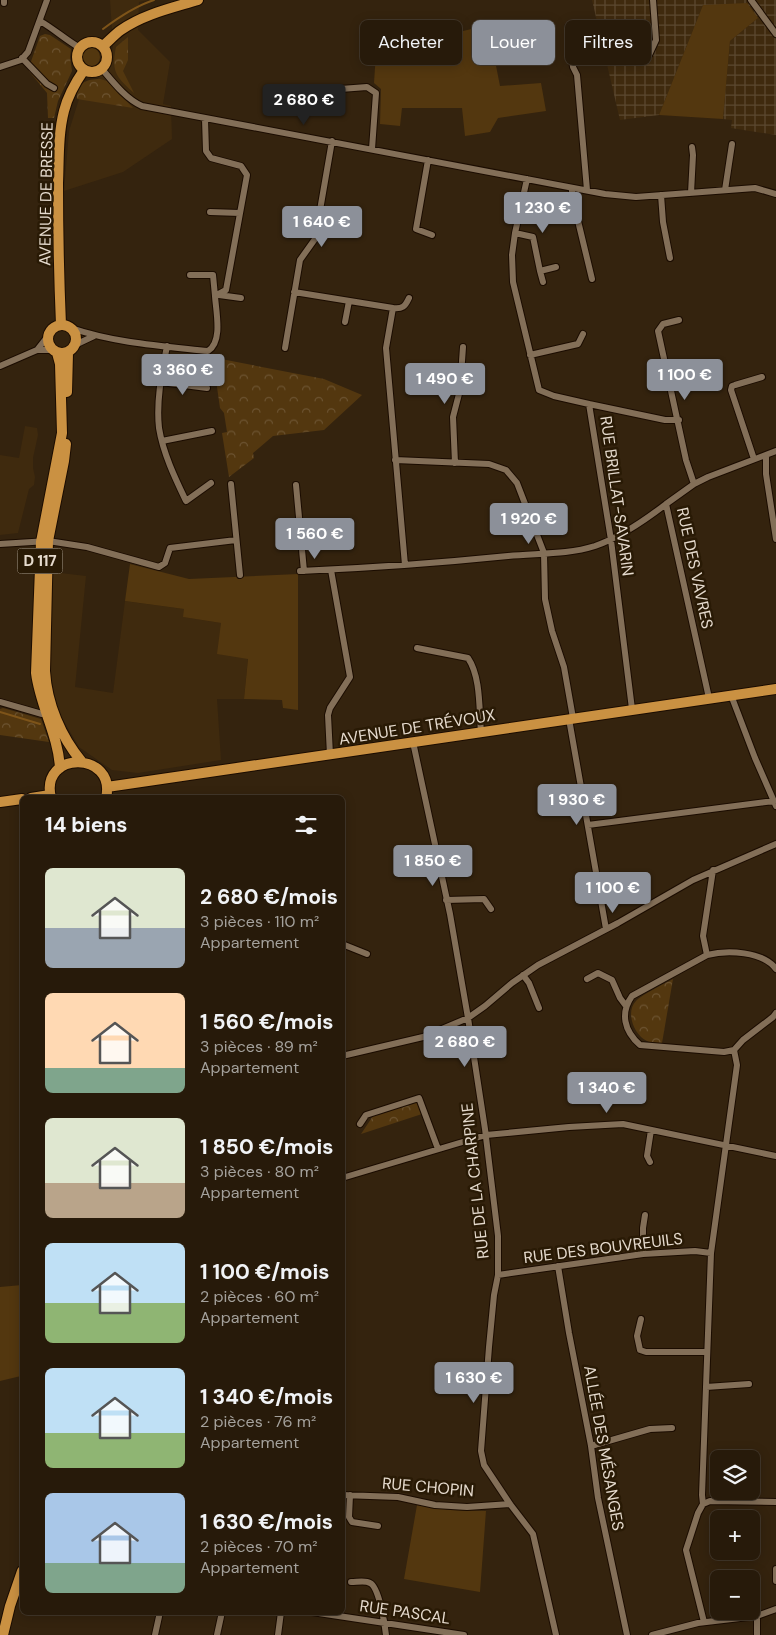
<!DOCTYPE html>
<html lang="fr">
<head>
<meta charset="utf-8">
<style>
  body { margin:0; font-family:"DM Sans",sans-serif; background:#2f2313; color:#f1f3f6; height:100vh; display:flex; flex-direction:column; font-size:19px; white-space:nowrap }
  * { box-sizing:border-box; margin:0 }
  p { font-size:16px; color:#a4a19c }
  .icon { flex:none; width:28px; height:28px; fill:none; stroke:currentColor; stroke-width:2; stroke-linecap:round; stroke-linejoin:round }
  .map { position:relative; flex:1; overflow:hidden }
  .details { position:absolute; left:20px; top:795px; width:325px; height:820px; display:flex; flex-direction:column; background:#271a0a; border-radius:8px; box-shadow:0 2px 12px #0003,0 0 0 1px #43382b }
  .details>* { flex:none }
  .guide { position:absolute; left:360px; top:20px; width:340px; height:45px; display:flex; gap:10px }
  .tools { position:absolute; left:710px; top:1450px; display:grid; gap:10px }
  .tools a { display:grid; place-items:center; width:50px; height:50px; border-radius:8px; background:#271a0a; box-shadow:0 2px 12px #0003,0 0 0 1px #43382b; font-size:25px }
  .price { position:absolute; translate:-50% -42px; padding:0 11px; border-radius:5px; background:#8c9099; color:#fff; font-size:16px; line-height:32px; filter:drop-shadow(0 1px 2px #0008) }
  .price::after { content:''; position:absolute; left:50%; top:30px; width:15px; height:11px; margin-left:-8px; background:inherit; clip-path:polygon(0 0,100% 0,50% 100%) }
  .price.active { background:#222; color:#fff }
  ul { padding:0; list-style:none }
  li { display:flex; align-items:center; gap:15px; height:125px; padding:0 25px }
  li span { display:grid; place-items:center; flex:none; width:140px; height:100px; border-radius:8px; color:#555 }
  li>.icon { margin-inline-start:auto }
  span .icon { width:60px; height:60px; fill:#fffc; stroke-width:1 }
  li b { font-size:21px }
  h2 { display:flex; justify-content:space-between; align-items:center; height:60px; padding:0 25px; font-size:21px }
  .chip { padding:0 18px; border-radius:8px; background:#271a0a; box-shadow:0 2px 12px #0003,0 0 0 1px #43382b; font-size:18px; line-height:45px }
  .chip.active { background:#8c9099; color:#fff }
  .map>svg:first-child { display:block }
</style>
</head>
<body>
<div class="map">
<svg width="776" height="1635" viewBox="0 0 776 1635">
  <defs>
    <pattern id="industrial-grid" width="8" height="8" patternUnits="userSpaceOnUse" patternTransform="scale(1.25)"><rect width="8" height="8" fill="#3f2a0e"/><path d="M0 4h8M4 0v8" fill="none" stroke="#5b4830"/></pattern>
    <pattern id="park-crowns" width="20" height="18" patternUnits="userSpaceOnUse" patternTransform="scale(1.25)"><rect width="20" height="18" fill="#53370f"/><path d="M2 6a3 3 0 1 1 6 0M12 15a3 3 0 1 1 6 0" fill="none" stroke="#6c5331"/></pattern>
  </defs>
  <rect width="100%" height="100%" fill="#34230e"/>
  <path fill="#3f2a0e" d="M 110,0 L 148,0 L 139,2 L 138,30 L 170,62 L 163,104 L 171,106 L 172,139 L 123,172 L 64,191 L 69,131 L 80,96 L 111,66 L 113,45 Z
    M 25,426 L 37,428 L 38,435 L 33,458 L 33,468 L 35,477 L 34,485 L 29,489 L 18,533 L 0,535 L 0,455 L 19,458 Z
    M 52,572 L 86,576 L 75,687 L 113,693 L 125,601 L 184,609 L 184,617 L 221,623 L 248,658 L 244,699 L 217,699 L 221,760 L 138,773 L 112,770 L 79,747 L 62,718 L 50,688 Z"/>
  <path fill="url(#industrial-grid)" d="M 592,0 L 776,0 L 776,135 L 731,128 L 732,120 L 723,119 L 730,41 L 758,18 L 703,5 L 659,115 L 620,120 Z"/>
  <path fill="#53370f" d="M 747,3 L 758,18 L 730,41 L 723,119 L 659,115 L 703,5 Z
    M 488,25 L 500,86 L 541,83 L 546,111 L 498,118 L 490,132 L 465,136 L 462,108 L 402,108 L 400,126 L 380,124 L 381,89 L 374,83 L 376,52 Z
    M80 57a10 10 0 1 1 20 0a10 10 0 1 1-20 0Z
    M 130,564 L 189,579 L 298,574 L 298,710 L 283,708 L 282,700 L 244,699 L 248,659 L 217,654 L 221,623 L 183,617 L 184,609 L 125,601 Z
    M 22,1285 L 22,1392 L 21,1376 L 0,1381 L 0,1287 Z
    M 417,1505 L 451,1510 L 486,1511 L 480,1592 L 404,1579 Z"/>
  <path fill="url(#park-crowns)" d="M 45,34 L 50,35 L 71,49 L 70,57 L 72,71 L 58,101 L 54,118 L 48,118 L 47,93 L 28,70 L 40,36 Z
    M 128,37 L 128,60 L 123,71 L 134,93 C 116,77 111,72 116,47 Z
    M 100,79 L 107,81 L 133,108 L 77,99 C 76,83 86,79 100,79 Z
    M 216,358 L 324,379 L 362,395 L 324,430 L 273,436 L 253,453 L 254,458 L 229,477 L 222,433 L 227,432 L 224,413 L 220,408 L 217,387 L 220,364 Z
    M 3,708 L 41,719 L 49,742 L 0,735 L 0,709 Z
    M 673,979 L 662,1043 C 658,1043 651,1043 647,1041 C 634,1035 625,1012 636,1001 C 641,995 664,984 673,979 Z
    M 415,1102 L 419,1105 L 422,1114 L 361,1134 L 373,1116 Z"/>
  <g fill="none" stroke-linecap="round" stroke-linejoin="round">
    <path stroke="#7e5419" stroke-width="2" d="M 103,29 C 119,17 135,6 154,0
      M 0,712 L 40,724"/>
    <g stroke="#1b0c00" stroke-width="8">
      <path id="street" d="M 751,0 L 776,34
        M 4,3 L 4,0
        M 40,21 C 54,29 66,40 80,48
        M 568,27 L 573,67 L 577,75 L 587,190
        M 649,55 L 656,40 L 653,0
        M 22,58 L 47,84 L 54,88
        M 0,67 L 21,60 L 28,52 L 47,0
        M 102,69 C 113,82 126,99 142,106 L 605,194 L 636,197 L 755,188 L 776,194
        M 301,92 L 367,87 L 376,93 L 372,149
        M 428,160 L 416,229 L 432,235
        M 527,179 L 515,233 L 512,255 L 513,282 L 539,390 L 554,396 L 589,404 L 611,540 L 632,709
        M 572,188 L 572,196 L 592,279
        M 725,190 L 732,144
        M 691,193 L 693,155 L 692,147
        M 661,195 L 663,222 L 670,258
        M 210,212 L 240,213
        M 515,233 L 533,237 L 540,271 L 556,267
        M 540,271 L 543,282
        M 190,275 L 213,275 L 215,296
        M 294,292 L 393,308 C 402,309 405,307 409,298
        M 219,295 L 241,298
        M 393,308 L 386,348 L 405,565
        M 679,320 L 663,324 L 658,331 L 686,460 L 694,484
        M 345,322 L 349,301
        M 71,328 C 115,343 162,346 208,351 C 223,342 216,312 215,296 L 226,290 L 247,175 L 241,166 L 211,158 L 206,151 L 205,119
        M 75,345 L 94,336
        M 167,346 C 162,372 156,401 159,428 C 163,453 175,478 186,501 L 211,483
        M 285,348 L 300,260 L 315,239 L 332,141
        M 37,350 L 48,336
        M 530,355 L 578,344 L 583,334
        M 0,366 L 37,350 L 52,350
        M 161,382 L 207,388
        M 589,404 L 665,420 L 679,420
        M 162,441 L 212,431
        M 766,455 L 766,474 L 776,539
        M 754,459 L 731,390 L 732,386 L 735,385 L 762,377
        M 395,460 L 489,464 L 506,470 L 517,483 L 544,553 L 545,599 L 552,631 L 564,667 L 573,718
        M 455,463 L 453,417 L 460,390 L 463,347
        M 231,484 L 240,575
        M 296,485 L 304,571
        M 0,544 L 48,541 L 87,547 L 159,567 L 165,563 L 170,548 L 236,540
        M 300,571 C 369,568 439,563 508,556 C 536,553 567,555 595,546 C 621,537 644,521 666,504
        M 417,648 L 468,658 C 481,677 479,710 481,732
        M 731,695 L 755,758 L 776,806
        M 709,698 L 666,504 L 694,484 L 708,477 L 776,451
        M 0,702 L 42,714 L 50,712
        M 569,719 L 606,929
        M 413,742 L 450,914 L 468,1018 L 485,1129 L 498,1236 L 498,1275 L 494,1295 L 489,1347 L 481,1451 L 484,1465 L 510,1504 L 533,1534 L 556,1635
        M 330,755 L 328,715 L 330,708 L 350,677 L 331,570
        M 588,825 L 774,801
        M 713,870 L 703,936 L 707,955 C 727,950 763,951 776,969
        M 446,900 L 484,899 L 491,909
        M 342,944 L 367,954
        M 707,955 L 632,996 C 620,1013 624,1031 640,1045 L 724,1052 L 734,1050
        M 523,975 L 529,983 L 539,1008
        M 587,979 L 598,973 L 612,980 L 620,998 L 626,1006
        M 342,1056 L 423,1037 L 468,1018 L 485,1006 L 512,983 L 538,965 L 618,923 L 693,880 L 776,844
        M 360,1124 L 366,1115 L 419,1098 L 438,1149
        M 650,1162 L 647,1156 L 651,1130
        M 342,1178 L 486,1135 L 569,1127 L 623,1124 L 776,1156
        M 643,1254 L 643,1228 L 645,1215
        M 558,1266 L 569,1333 L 591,1446 L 598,1498 L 627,1635
        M 498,1275 L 643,1254 L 695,1251 L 711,1253
        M 641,1319 L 637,1336 L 640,1350 L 646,1352 L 707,1352
        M 706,1387 L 711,1253 L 737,1065 L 734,1050 L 743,1040 L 773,1017 L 776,1013
        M 591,1446 L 650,1429 L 672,1428
        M 342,1495 L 398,1497 L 435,1505 L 467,1507 L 510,1504
        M 350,1495 L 349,1517 L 352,1522 L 378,1526
        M 703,1504 L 702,1495 L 706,1387 L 749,1384
        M 776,1569 L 776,1581
        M 351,1582 C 357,1582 366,1580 370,1583 C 379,1587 385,1625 386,1635
        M 312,1612 L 464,1635
        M 704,1622 L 686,1550 L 698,1513 L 703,1504 L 710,1501 L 776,1502
        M 155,1635 L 160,1612
        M 217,1635 L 222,1612
        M 278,1635 L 281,1612
        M 652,1635 L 698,1623 L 757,1616 L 776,1609
        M 757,1635 L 757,1616"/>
    </g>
    <g stroke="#1b0c00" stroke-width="12">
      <path id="primary" d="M77 57a15 15 0 1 1 30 0a15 15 0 1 1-30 0Z
        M 103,46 C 109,41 114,35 121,30 C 144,14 172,8 198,0
        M48 339a14 14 0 1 1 28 0a14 14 0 1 1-28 0Z
        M 61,325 C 59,278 58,231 58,183 C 59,159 58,134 64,111 C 68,95 75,83 84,70
        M 57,353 L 60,364 L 62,433 L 41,542 L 36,673 C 40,706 58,734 60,768
        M 67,392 L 68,353
        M 66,444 L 64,461 L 48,541 L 45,671 C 47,704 61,737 82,762
        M 107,787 L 776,689
        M 31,798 L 50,795
        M 51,798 C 39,750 117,751 106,798
        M 0,802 L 22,799
        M 3,1635 L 10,1606 L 22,1571"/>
    </g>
    <use href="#street" stroke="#836f58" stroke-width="6"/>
    <use href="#primary" stroke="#ca9142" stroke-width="10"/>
  </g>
  <g text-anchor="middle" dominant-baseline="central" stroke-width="5" stroke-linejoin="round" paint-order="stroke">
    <rect fill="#291a05" stroke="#ada192" stroke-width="1" x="17.5" y="548.5" width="45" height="25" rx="4"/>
    <g font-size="15" font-weight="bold" fill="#e6dbce">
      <text x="40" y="561">D 117</text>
    </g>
    <g font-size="16" fill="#e6dbce" stroke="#291a05">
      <text transform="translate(46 194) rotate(-89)">AVENUE DE BRESSE</text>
      <text transform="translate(617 496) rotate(82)">RUE BRILLAT-SAVARIN</text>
      <text transform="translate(695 568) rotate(78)">RUE DES VAVRES</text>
      <text transform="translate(417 727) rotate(-9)">AVENUE DE TRÉVOUX</text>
      <text transform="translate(475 1181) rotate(-96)">RUE DE LA CHARPINE</text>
      <text transform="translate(603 1248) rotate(-7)">RUE DES BOUVREUILS</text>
      <text transform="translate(604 1448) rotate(80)">ALLÉE DES MÉSANGES</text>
      <text transform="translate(428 1487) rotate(5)">RUE CHOPIN</text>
      <text transform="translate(405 1612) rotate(8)">RUE PASCAL</text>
    </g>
  </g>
</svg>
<div class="tools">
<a><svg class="icon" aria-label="layers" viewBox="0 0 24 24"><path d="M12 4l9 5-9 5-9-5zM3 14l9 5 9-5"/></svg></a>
<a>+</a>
<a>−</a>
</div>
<b class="price active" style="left:304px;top:126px">2 680 €</b>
<b class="price" style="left:543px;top:234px">1 230 €</b>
<b class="price" style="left:322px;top:248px">1 640 €</b>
<b class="price" style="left:183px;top:396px">3 360 €</b>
<b class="price" style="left:685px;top:401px">1 100 €</b>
<b class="price" style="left:445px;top:405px">1 490 €</b>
<b class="price" style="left:529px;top:545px">1 920 €</b>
<b class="price" style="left:315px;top:560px">1 560 €</b>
<b class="price" style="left:577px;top:826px">1 930 €</b>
<b class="price" style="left:433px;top:887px">1 850 €</b>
<b class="price" style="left:613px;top:914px">1 100 €</b>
<b class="price" style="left:465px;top:1068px">2 680 €</b>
<b class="price" style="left:607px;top:1114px">1 340 €</b>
<b class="price" style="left:474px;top:1404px">1 630 €</b>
<div class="guide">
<a class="chip">Acheter</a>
<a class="chip active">Louer</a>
<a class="chip">Filtres</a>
</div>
<section class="details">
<h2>14 biens<svg class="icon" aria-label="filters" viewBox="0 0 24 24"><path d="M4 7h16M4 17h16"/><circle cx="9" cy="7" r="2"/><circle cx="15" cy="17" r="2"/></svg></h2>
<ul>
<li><span style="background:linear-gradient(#dfe7d0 60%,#9aa5b1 0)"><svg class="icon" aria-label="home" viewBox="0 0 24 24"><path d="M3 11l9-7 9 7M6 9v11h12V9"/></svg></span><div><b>2 680 €/mois</b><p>3 pièces · 110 m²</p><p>Appartement</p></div></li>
<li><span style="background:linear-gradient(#ffd9b3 75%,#7fa58c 0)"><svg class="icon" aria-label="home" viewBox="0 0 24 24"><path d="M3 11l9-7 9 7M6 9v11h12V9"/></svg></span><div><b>1 560 €/mois</b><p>3 pièces · 89 m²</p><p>Appartement</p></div></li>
<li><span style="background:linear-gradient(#dfe7d0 65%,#b9a48a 0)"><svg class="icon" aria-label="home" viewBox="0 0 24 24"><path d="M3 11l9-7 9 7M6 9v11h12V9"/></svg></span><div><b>1 850 €/mois</b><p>3 pièces · 80 m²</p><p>Appartement</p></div></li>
<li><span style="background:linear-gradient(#bfe0f5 60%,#8fb573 0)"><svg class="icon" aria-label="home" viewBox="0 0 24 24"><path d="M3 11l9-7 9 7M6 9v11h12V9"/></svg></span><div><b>1 100 €/mois</b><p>2 pièces · 60 m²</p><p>Appartement</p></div></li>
<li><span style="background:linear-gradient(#bfe0f5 65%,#8fb573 0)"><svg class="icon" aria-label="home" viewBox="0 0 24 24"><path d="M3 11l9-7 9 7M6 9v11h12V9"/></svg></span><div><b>1 340 €/mois</b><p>2 pièces · 76 m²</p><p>Appartement</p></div></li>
<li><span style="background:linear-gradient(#a9c7e8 70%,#7fa58c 0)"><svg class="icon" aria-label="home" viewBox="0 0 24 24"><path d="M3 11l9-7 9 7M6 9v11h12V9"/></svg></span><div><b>1 630 €/mois</b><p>2 pièces · 70 m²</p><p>Appartement</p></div></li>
</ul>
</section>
</div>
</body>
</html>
